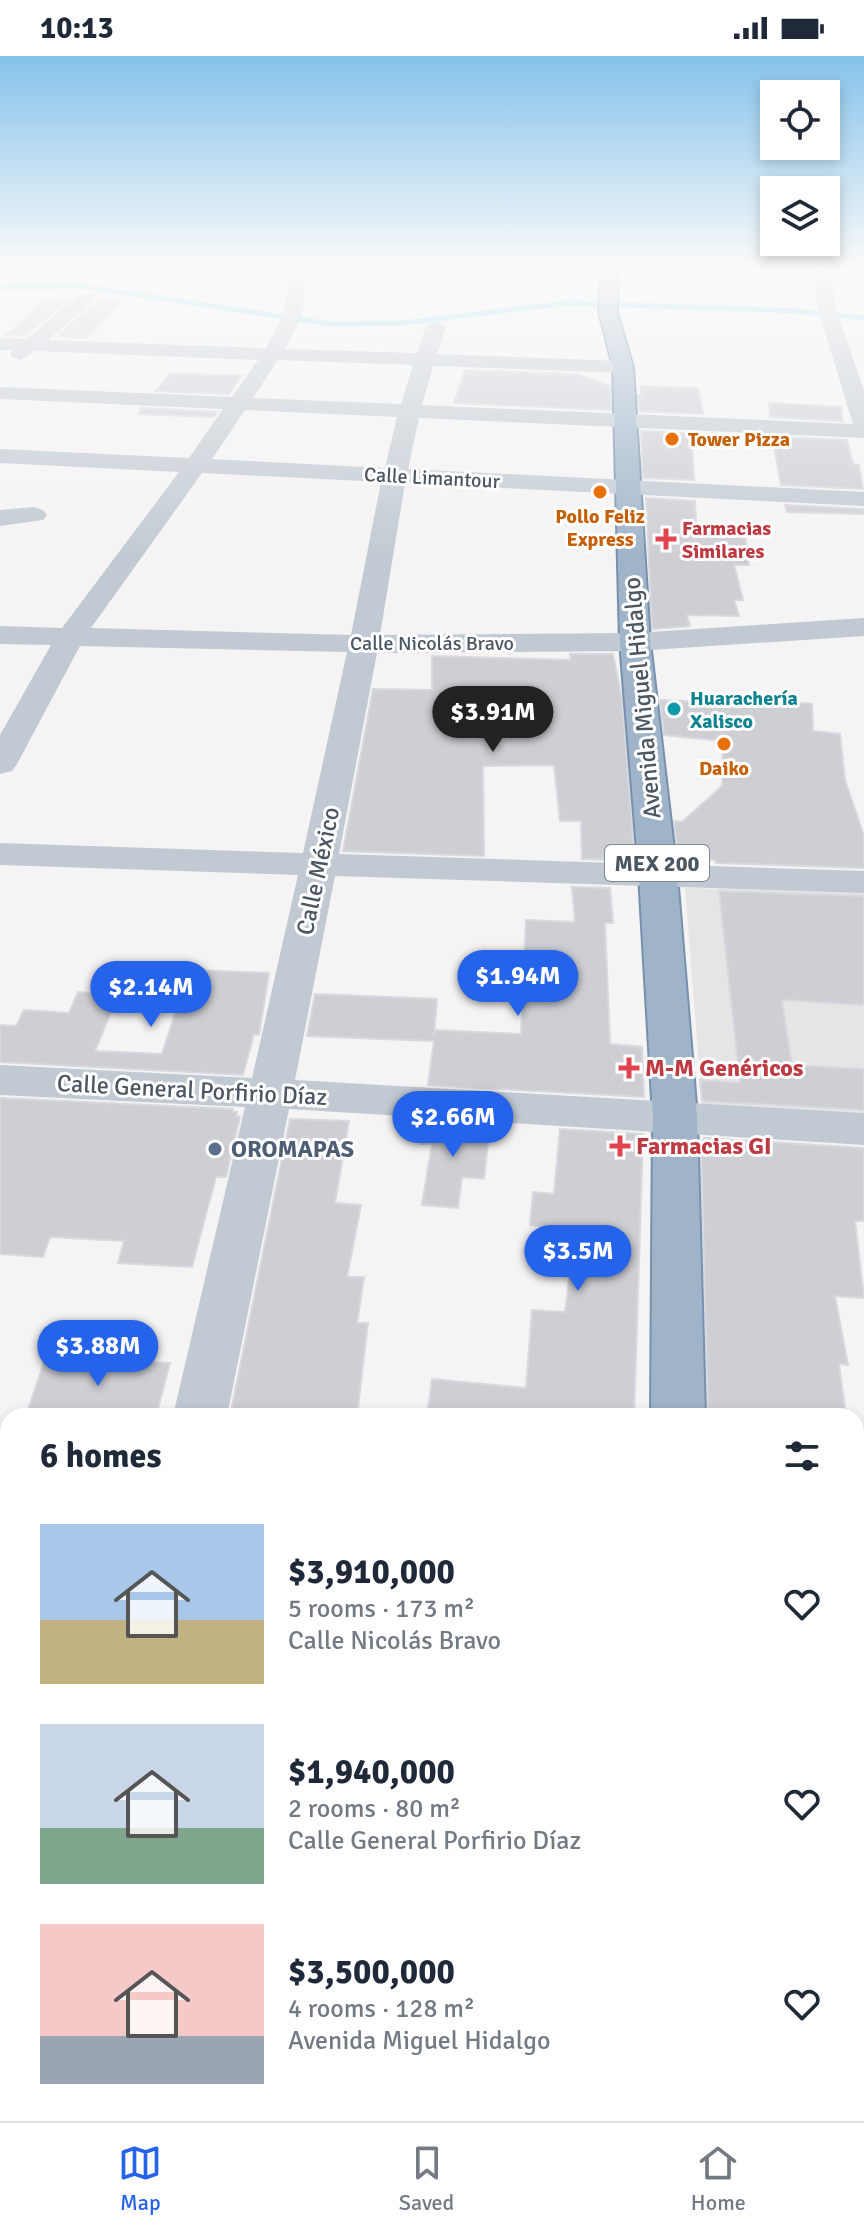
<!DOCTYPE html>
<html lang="en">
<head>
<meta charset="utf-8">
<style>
  body { margin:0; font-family:Signika,sans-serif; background:#f6f6f7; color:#1f2937; height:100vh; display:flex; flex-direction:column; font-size:30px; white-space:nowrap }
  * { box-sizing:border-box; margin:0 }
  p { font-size:26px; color:#747a83 }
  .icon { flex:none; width:44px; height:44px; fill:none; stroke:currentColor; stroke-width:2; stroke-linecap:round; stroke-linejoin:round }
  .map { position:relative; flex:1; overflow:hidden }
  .sheet { position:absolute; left:0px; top:1352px; width:864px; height:714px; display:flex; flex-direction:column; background:#fff; border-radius:24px 24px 0 0; box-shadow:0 4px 12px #0003 }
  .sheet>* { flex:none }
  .controls { position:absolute; left:760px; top:24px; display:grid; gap:16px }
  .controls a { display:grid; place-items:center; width:80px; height:80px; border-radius:0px; background:#fff; box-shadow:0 4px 12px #0003; font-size:40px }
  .price { position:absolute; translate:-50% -68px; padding:0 18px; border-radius:28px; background:#2563eb; color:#fff; font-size:26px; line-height:52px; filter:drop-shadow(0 2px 4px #0008) }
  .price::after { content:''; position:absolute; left:50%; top:48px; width:24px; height:18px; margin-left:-12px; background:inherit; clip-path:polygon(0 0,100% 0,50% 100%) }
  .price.selected { background:#222; color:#fff }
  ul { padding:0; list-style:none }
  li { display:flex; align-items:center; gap:24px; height:200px; padding:0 40px }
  li span { display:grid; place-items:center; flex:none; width:224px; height:160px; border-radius:0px; color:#555 }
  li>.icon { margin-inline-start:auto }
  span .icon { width:96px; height:96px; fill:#fffc; stroke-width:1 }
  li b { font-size:34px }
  h2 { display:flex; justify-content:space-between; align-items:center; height:96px; padding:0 40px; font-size:34px }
  .status { display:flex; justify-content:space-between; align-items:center; height:56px; padding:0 40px; background:#fff; direction:ltr }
  .status svg { height:22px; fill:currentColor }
  .menu { display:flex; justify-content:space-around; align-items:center; height:112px; border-top:2px solid #e0e1e3; background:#fff; font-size:22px; color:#747a83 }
  .menu a { display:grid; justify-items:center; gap:4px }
  .menu .selected { color:#2563eb }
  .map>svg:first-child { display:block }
</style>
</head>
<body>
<div class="status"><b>10:13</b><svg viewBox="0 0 49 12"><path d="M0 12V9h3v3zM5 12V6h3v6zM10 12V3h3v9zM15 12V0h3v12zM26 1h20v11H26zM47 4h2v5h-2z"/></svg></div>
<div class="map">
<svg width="864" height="2065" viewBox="0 0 864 2065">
  <rect width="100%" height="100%" fill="#f5f3f3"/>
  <path fill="#e6e4e5" d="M 685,832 L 864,836 L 864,1057 L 702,1048 Z
    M 0,1851 L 8,1852 L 8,1985 L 0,2015 Z"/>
  <path fill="#c3f1d5" d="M 856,1582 L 864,1583 L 864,2065 L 786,2065 L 785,2058 L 856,2058 Z
    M 76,2058 L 667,2058 L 667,2065 L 74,2065 Z"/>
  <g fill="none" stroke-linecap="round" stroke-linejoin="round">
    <path stroke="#90daee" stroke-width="5" d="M 0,231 L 80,230 L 330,268 L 403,267 L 568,247 L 797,255 L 864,262"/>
  </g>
  <path fill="#cdcfd5" stroke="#d7d9de" stroke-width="2" d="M 45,244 L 68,245 L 25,280 L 6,279 Z
    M 96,246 L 121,246 L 87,282 L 56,281 Z
    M 465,314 L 576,318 L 610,330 L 611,354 L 454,347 Z
    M 170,317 L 214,319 L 242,319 L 229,338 L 156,335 Z
    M 641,330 L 698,332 L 703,358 L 639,355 L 638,339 L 641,340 Z
    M 769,347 L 841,351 L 843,365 L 770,361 Z
    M 142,352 L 217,356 L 214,361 L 138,358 Z
    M 641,375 L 702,378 L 704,389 L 692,389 L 694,424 L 643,422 Z
    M 772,381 L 847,384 L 853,408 L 859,409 L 863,433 L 781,429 Z
    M 646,442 L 695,445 L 696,469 L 744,471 L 749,509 L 734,509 L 743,544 L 734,544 L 739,560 L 687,559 L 690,570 L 652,573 Z
    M 785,449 L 864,453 L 864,458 L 787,456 Z
    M 570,598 L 613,598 L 622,643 L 635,805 L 582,803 L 581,765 L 560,765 L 554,709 L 483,710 L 484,800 L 343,795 L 373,633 L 432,634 L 432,600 L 571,604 Z
    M 731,642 L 812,648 L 813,675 L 840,678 L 845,724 L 864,780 L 864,812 L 716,807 L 715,804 L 693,803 L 677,795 L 674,765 L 682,766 L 722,730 L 723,685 L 664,679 L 660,644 L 731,647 Z
    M 572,831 L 610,832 L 613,867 L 605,867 L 610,988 L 642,991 L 644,1041 L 428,1029 L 434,985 L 307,980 L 315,938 L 437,943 L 434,979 L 435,974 L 521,978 L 526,864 L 575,866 Z
    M 719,835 L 864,840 L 864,949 L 782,944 L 792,1009 L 864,1013 L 864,1054 L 702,1045 L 700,1024 L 740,1027 Z
    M 189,914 L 269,917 L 259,979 L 254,978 L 243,1019 L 0,1006 L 0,969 L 16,970 L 24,954 L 69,957 L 78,936 L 118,939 L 95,995 L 162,998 Z
    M 0,1042 L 233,1053 L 233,1056 L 237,1056 L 236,1060 L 240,1061 L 226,1121 L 216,1121 L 192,1211 L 118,1207 L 124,1185 L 50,1181 L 43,1201 L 0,1198 Z
    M 290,1063 L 349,1065 L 335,1147 L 361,1149 L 347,1221 L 364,1221 L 357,1267 L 368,1267 L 357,1360 L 230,1360 Z
    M 423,1064 L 490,1069 L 484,1123 L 462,1121 L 458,1152 L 422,1149 L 432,1088 L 420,1088 Z
    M 560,1073 L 643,1078 L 634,1360 L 427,1360 L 432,1323 L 526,1332 L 532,1254 L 565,1256 L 575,1173 L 530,1169 L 533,1136 L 554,1138 Z
    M 704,1082 L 864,1092 L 864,1165 L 855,1165 L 864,1242 L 835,1240 L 848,1309 L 839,1308 L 846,1360 L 708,1360 L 701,1089 Z
    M 46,1300 L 170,1307 L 156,1360 L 26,1360 Z"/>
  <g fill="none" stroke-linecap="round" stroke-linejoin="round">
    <g stroke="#7690ad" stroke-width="4">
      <path id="trunk" d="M 601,213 L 618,213 L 617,256 L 633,311 L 650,586 L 677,819 L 697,1061 L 705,1360 L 651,1360 L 653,1061 L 639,819 L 620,586 L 613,311 L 599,256 Z
        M 676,2058 L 754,2058 L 755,2065 L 677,2065 Z"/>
    </g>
    <path fill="#c1cad2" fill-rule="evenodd" d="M 284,213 L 301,213 C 311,247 301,262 285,293 L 417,297 L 426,271 L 436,265 L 446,271 L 437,298 L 623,305 L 633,311 L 623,317 L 433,310 L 422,349 L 853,368 L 818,253 L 812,213 L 830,213 L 836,253 L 864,334 L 864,382 L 419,362 L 408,413 L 864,436 L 864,450 L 405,427 L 380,579 L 635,577 L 864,562 L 864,580 L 635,595 L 377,597 L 339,798 L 864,815 L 864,837 L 335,820 L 295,1024 L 864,1057 L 864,1089 L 289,1053 L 227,1360 L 173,1360 L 245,1051 L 0,1039 L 0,1009 L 252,1022 L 298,819 L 0,809 L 0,787 L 303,797 L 347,596 L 80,590 L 17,708 L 12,715 L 0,718 L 0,679 L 51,589 L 0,588 L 0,570 L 62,572 L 179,416 L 0,407 L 0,393 L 189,402 L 223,353 L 0,343 L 0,331 L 232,341 L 258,304 L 35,295 L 20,304 L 13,302 L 10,298 L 12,294 L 0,294 L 0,282 L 26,283 L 79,239 L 91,239 L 94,243 L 91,247 L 48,284 L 266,292 C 282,262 292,248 284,213 ZM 278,304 L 413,309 L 401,348 L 253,342 ZM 245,354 L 397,361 L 385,412 L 212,403 ZM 202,417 L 381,426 L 351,579 L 91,572 Z
      M 34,451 L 43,454 L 47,459 L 43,464 L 0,470 L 0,454 Z
      M 0,1411 L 8,1412 L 8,1462 L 0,1461 Z
      M 856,1489 L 864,1490 L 864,1544 L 856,1543 Z
      M 8,2029 L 8,2058 L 71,2058 L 70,2065 L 0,2065 L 0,2042 Z"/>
    <use href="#trunk" fill="#9fb4c9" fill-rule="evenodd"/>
  </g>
  <linearGradient id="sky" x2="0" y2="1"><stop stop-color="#85c3ea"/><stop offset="0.42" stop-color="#fafafa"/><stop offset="1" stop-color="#fafafa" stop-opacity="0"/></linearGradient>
  <rect width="864" height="502" fill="url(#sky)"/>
  <g fill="#e8710a" stroke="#fff" stroke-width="3">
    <circle cx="672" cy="383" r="8"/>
    <circle cx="600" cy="436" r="8"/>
    <circle cx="724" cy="688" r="8"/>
  </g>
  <g fill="#e0444e" stroke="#fff" stroke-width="3">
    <path d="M662 471h8v8h8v8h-8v8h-8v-8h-8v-8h8z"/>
    <path d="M625 1000h8v8h8v8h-8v8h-8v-8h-8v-8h8z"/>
    <path d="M616 1078h8v8h8v8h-8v8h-8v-8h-8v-8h8z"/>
  </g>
  <circle fill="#0f9aa8" stroke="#fff" stroke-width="3" cx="674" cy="653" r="8"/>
  <circle fill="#5c6f8a" stroke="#fff" stroke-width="3" cx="215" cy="1093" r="8"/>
  <g text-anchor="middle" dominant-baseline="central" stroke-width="6" stroke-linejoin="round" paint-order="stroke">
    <g font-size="20" font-weight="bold" fill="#c56008" stroke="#fff">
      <text x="688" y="383" text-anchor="start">Tower Pizza</text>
      <text x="600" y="460">Pollo Feliz<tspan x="600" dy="23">Express</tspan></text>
      <text x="724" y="712">Daiko</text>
    </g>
    <g font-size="20" fill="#4a5661" stroke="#fff">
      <text transform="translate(432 422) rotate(3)">Calle Limantour</text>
      <text x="432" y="587">Calle Nicolás Bravo</text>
    </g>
    <g font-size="20" font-weight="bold" fill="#be3a42" stroke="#fff" text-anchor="start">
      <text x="682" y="472">Farmacias<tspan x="682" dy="23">Similares</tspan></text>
    </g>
    <g font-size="20" font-weight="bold" fill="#0d838f" stroke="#fff" text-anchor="start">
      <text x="690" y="642">Huarachería<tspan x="690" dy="23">Xalisco</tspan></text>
    </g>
    <rect fill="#fff" stroke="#808990" stroke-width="2" x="605" y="789" width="104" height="36" rx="6"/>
    <g font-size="22" font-weight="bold" fill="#4a5661">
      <text x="657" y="807">MEX 200</text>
    </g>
    <g font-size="24" fill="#4a5661" stroke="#fff">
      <text transform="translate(642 642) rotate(-95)">Avenida Miguel Hidalgo</text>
      <text transform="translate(318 815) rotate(-78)">Calle México</text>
      <text transform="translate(192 1034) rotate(3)">Calle General Porfirio Díaz</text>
    </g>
    <g font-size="24" font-weight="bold" fill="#be3a42" stroke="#fff" text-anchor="start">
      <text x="645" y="1012">M-M Genéricos</text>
      <text x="636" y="1090">Farmacias GI</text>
    </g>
    <g font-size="24" font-weight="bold" fill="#4e5e75" stroke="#fff" text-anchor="start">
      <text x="231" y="1093">OROMAPAS</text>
    </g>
  </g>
</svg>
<div class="controls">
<a><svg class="icon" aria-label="locate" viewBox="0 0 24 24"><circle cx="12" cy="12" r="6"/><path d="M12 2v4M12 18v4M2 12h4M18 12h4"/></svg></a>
<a><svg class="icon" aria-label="layers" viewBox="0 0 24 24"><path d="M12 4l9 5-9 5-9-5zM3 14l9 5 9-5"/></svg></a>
</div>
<b class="price selected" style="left:493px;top:698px">$3.91M</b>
<b class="price" style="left:518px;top:962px">$1.94M</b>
<b class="price" style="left:151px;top:973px">$2.14M</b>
<b class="price" style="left:453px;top:1103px">$2.66M</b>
<b class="price" style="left:578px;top:1237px">$3.5M</b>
<b class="price" style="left:98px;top:1332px">$3.88M</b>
<section class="sheet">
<h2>6 homes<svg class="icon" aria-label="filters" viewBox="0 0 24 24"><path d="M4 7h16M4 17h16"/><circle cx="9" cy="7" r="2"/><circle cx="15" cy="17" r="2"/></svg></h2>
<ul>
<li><span style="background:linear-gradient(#a9c7e8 60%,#c2b280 0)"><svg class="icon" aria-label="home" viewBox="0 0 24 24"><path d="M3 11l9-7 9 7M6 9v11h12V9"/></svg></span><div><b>$3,910,000</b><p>5 rooms · 173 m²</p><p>Calle Nicolás Bravo</p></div><svg class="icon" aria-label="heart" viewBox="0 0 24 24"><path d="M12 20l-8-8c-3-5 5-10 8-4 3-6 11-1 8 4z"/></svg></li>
<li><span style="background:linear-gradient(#c9d6e8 65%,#7fa58c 0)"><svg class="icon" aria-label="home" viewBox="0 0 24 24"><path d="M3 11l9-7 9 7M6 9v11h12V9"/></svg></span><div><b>$1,940,000</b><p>2 rooms · 80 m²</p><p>Calle General Porfirio Díaz</p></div><svg class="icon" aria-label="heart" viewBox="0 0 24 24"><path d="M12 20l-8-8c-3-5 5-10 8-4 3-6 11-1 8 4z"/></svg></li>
<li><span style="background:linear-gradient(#f6c9c9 70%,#9aa5b1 0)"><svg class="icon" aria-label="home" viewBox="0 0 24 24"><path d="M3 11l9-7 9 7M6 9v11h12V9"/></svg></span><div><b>$3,500,000</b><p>4 rooms · 128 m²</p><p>Avenida Miguel Hidalgo</p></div><svg class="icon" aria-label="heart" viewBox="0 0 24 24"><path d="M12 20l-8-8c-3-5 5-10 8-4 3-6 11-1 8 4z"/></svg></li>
</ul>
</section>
</div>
<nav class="menu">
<a class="selected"><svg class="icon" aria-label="map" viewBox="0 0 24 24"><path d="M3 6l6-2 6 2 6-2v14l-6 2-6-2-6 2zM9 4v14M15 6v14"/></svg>Map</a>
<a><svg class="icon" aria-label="saved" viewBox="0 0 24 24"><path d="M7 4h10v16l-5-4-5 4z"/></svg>Saved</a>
<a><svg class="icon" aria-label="home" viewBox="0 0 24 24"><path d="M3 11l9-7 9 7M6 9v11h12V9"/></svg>Home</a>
</nav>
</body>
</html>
